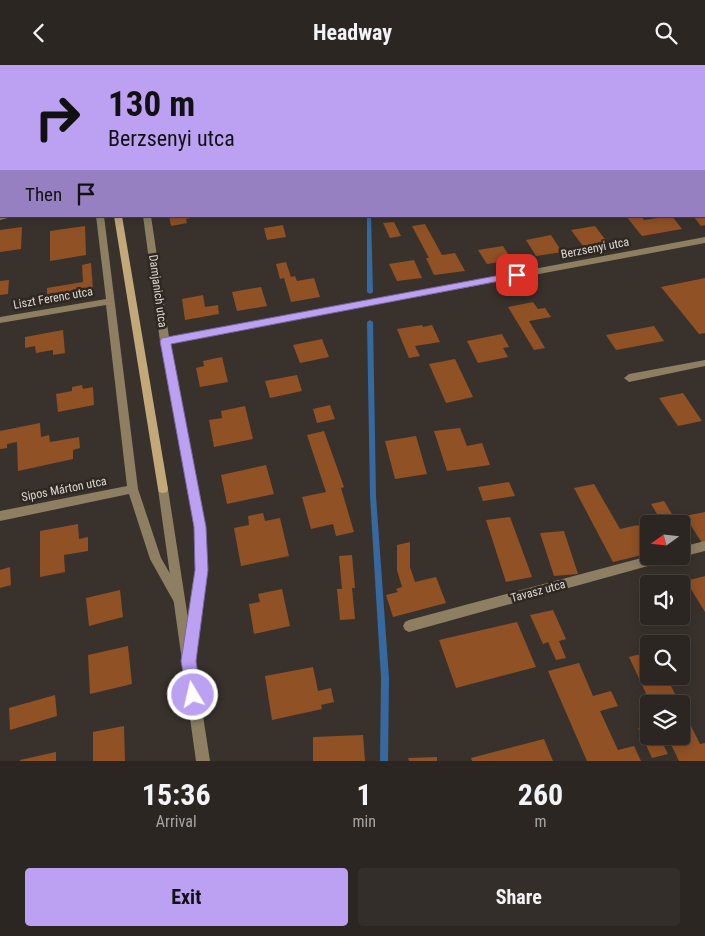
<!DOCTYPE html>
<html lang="en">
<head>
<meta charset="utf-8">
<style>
	:root { --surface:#2b2621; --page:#332e2a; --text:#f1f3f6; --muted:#a6a5a5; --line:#47433f; --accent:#bca0f2 }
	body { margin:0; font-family:"Roboto Condensed",sans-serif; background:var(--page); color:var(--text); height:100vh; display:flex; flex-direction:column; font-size:19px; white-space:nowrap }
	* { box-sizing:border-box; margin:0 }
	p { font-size:16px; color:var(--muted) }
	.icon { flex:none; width:28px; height:28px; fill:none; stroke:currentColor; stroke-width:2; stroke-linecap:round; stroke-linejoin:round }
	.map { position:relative; height:696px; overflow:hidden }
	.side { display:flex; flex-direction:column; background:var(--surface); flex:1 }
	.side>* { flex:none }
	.guide { position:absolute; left:0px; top:0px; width:705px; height:152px; box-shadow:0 2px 12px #0003,0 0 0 1px var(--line); background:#bca0f2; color:#111; overflow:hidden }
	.needle { width:32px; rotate:255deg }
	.controls { position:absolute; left:640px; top:450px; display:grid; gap:10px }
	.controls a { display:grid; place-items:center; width:50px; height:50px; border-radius:5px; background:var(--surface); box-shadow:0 2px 12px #0003,0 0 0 1px var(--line); font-size:25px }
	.pin { position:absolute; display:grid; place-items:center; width:42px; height:42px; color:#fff; margin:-21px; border-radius:10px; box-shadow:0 2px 8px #0006 }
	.me { position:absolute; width:55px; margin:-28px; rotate:351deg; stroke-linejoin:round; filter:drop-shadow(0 0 4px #0008) }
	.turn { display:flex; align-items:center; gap:18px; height:105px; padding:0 25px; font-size:22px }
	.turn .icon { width:65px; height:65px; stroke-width:2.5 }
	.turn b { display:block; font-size:35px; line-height:42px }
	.then { display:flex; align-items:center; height:48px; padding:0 25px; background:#0003; gap:10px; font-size:19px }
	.eta { display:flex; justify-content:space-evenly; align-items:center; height:85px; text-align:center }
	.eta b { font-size:30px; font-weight:700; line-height:35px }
	.action { display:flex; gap:10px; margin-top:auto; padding:10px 25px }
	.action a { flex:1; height:58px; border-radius:5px; background:var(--accent); color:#111; font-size:20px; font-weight:700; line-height:58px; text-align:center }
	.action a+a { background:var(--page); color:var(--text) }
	header { display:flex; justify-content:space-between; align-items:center; height:65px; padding:0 25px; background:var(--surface); font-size:22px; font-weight:700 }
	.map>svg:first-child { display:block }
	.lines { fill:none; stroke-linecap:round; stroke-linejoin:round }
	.stream { fill:#36699f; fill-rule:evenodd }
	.building { fill:#905125 }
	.minor { fill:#8f7f62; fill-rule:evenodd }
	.tertiary { fill:#8f7f62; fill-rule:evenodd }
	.secondary { fill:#c3a97a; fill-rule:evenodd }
	.primary { fill:#ebc98c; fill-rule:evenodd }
	.rail { stroke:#c2bcb8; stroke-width:2.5; stroke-dasharray:2 4; stroke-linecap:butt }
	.route { fill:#bca0f2; stroke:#7a689d }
	.labels { text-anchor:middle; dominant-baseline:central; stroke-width:5; stroke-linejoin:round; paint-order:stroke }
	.street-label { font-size:12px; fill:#ddd8d4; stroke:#2f2822 }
</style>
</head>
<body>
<header><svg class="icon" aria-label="back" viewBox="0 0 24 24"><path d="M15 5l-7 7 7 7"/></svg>Headway<svg class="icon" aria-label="search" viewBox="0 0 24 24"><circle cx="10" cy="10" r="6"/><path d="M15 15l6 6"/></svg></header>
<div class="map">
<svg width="705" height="696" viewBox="0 0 705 696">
	<rect width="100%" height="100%" fill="#39322c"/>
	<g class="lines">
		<path class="stream" d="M367,151H371L373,227L370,229L367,227Z
			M370,255L373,257L376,431L389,613L388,696H380L381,613L370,431L367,257Z"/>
	</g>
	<path class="building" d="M169,151H197V152L186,154L187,158L171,161Z
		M626,151H641L644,155L672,151L682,164L642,171Z
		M693,151H705V160L701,161Z
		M394,157L401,171L390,173L383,158Z
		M425,159L442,190L455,188L465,206L434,210L426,193H429L412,161Z
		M283,160L286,172L267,175L264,163Z
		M85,161L86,190L50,196V166Z
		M595,161L607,177L583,181L571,165Z
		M22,162L21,184L0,187V165Z
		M551,170L562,187L536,191L526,175Z
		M503,181L512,195L487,199L478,185Z
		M414,195L422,213L397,216L389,199Z
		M286,197L291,212L295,211L297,216L314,213L320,232L291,237L284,213L280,214L276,199Z
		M91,198L93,225L47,233V223L83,217L82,200Z
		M705,213V268L699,269L661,222Z
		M9,215L8,229L0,230V216Z
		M261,222L267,241L237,246L232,227Z
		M203,230L205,242L218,240L219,249L185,255L182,234Z
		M533,237L538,244L545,243L551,252L529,256L545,283L534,285L508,242Z
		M422,260L423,262L432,260L440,277L415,281L420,291L409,293L397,264Z
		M654,261L664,276L616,285L606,270Z
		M63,265L65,288L53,290V285L36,288L35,281L25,283V272Z
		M502,269L509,282L503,283L508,292L478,298L467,276Z
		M322,274L329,292L300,298L293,280Z
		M222,292L228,317L200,322L196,303L204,301L203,296Z
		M455,294L473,332L446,338L429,299Z
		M297,310L302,326L270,333L265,316Z
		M82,320L83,324L93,322L94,340L58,347L56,329L72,326V322Z
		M683,328L702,356L678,361L659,333Z
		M330,340L335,354L317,358L313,344Z
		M245,341L253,374L214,382L209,355L222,353L221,346Z
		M40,358L41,372L49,370L50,377L79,372L80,383L73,385V394L18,406L17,377L7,379V383L0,384V366Z
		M460,363L467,381L482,378L490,400L447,406L434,366Z
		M324,366L344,422L341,423L354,467L336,471L333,459L311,464L302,432L326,427L307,370Z
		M416,371L427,409L395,414L385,376Z
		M266,400L274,429L227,439L221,410Z
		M509,417L515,431L483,436L478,422Z
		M594,419L620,464L638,460L648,477L640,479L646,489L613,497L574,423Z
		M664,436L678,459H663L651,439Z
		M705,447V477L702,478L685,451Z
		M263,448L265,456L280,453L289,491L241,501L234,463L249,460L248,451Z
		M510,452L532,512L506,517L486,455Z
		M78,459L79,474L88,472V486L64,490L65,507L40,512V466Z
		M681,464L692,481L681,483Z
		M564,466L578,509L554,511L540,468Z
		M410,477V502L415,517L436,512L446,538L393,552L386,530L398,527L396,524L402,522L397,505V480Z
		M352,490L355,523H352L355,554L340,555L337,524H342L339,491Z
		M10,502L11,520L0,523V505Z
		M705,511V547L686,516Z
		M282,524L290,561L254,569L249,539L260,537L258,529Z
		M120,525L123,552L89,561L86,533Z
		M553,545L566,574L559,576L566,593L556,595L548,577L543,579L530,550Z
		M517,557L536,602L456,623L439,575Z
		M128,581L132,619L90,629L88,590Z
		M649,587V611H666L680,639H651L629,592Z
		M579,598L593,631L611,626L618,641L600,646L618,685L634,681L641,696H587L548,606Z
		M313,602L318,626L331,623L334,637L321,640L322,644L272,655L265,611Z
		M55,630L57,651L10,665L9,643Z
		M681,641L700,679L705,678V696H679L667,671H681Z
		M124,661L125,696H93V667Z
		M649,661V671H659L668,689L652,693L638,663Z
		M363,670L365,696H313V672Z
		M544,674L553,696H472L471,693Z
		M56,687V696H20V695Z
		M437,692V696H409L408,693Z"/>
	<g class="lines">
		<path class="minor" d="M704,42H705V46H704Z
			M0,151H16L0,155Z
			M96,151H104L138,424L161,493L184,533L182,537L178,538L174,537L150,494L129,429L0,456V446L127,421L106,240L0,258V252L106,234Z
			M143,151H151L169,272L705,172V178L170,278L206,462L207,505L196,588L194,592L190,594L186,592L184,588L195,505L194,462L160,276Z
			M705,295V301L629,317L624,313L629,309Z
			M705,476V486L681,492L679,491H681V482Z
			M649,491H672L670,495L666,496L409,567L405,565L403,561L405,557L409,555Z"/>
		<path class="tertiary" d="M163,420L167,421L168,424L210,696H196L158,424L159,421Z"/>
		<path class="secondary" d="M92,0H98V1H92Z
			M114,151H122L168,424L167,427L163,428L159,427L158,424Z"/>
		<path class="primary" d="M0,33L1,34V39H0Z
			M0,93H1V99H0Z"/>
		<path class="rail" d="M213,1L227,0"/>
	</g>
	<path class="route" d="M517,207L521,210L520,212L171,279L206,462L208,505L196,596L201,630L199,635L193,637L188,635L181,596L195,505L194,462L160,276L162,273Z"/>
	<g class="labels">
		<g class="street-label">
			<text transform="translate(595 183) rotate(-11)">Berzsenyi utca</text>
			<text transform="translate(158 226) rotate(82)">Damjanich utca</text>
			<text transform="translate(53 233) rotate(-10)">Liszt Ferenc utca</text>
			<text transform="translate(64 424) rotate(-11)">Sipos Márton utca</text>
			<text transform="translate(538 526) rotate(-15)">Tavasz utca</text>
		</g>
	</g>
</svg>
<div class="controls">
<a><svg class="needle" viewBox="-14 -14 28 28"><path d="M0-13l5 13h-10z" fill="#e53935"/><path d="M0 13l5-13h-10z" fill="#a6a5a5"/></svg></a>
<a><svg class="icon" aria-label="sound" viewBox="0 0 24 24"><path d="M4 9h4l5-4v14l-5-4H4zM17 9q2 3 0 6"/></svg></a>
<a><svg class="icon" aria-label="search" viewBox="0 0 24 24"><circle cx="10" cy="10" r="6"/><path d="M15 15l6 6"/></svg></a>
<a><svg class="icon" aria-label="layers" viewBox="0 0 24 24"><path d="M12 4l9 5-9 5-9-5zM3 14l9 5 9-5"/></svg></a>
</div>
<div class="pin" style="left:517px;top:210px;background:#d93025"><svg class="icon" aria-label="arrive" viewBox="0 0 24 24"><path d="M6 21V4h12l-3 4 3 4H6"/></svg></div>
<svg class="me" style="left:193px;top:630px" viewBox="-20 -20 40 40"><circle r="17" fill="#bca0f2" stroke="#fff" stroke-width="3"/><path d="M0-11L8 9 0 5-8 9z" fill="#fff"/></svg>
<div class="guide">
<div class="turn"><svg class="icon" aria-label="right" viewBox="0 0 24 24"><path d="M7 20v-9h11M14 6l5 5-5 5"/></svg><div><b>130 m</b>Berzsenyi utca</div></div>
<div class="then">Then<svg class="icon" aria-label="arrive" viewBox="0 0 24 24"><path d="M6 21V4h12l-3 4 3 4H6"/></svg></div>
</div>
</div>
<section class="side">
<div class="eta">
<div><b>15:36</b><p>Arrival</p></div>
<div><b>1</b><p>min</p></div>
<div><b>260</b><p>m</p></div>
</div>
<div class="action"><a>Exit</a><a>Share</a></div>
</section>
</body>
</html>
